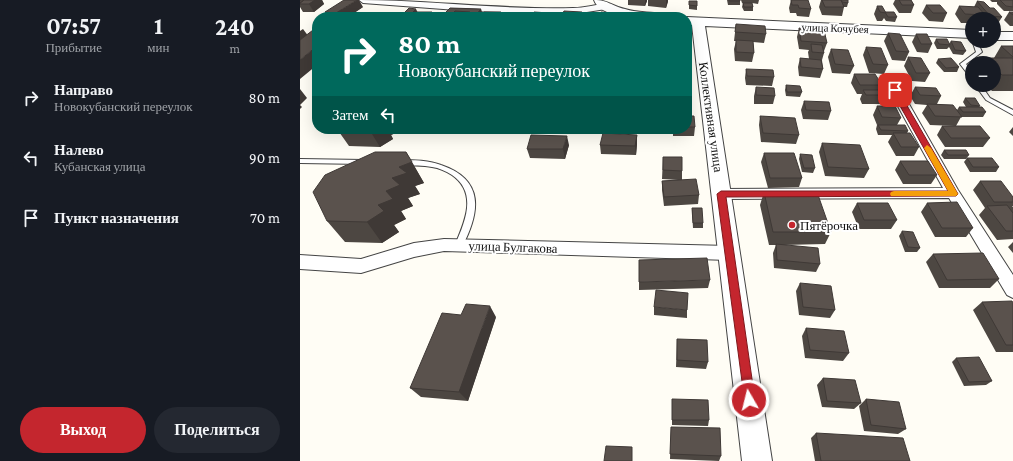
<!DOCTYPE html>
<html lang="ru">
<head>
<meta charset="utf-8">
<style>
	:root { --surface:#171b24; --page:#242831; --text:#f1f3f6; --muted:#9ea1a6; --accent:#c4262e }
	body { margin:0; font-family:"Crimson Pro",serif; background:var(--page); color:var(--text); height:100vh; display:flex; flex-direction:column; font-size:15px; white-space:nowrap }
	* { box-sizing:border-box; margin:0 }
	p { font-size:13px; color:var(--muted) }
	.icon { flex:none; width:22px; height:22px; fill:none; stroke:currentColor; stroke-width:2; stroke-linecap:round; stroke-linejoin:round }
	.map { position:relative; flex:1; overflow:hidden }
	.sheet { display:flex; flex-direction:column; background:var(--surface); width:300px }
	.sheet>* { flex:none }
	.guide { position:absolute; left:12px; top:12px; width:380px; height:122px; border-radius:16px; box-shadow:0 4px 16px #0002; background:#00695c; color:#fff; overflow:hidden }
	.controls { position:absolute; left:665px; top:12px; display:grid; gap:8px }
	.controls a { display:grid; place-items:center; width:36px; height:36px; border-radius:50%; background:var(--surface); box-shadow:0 4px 16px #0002; font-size:20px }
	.pin { position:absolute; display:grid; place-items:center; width:34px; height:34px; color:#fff; margin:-17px; border-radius:8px; box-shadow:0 2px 6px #0006 }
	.me { position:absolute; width:44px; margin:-22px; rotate:352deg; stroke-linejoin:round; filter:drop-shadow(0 0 3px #0008) }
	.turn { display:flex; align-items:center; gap:14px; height:84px; padding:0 20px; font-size:18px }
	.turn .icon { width:52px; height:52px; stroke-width:2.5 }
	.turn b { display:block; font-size:28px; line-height:34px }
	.then { display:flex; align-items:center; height:38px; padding:0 20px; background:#0003; gap:8px; font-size:15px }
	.eta { display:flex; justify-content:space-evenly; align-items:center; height:68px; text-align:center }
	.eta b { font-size:24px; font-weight:700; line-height:28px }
	.action { display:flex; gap:8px; margin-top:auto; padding:8px 20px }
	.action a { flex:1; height:46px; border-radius:24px; background:var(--accent); color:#fff; font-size:16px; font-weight:700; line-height:46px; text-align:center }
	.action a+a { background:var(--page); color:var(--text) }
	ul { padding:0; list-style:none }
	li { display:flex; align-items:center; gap:12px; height:60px; padding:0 20px }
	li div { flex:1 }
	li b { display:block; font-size:15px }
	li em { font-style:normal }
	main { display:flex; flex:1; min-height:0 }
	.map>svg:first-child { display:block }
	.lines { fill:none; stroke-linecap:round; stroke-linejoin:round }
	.service-casing { stroke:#444; stroke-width:2 }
	.minor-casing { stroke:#444; stroke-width:2 }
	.tertiary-casing { stroke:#444; stroke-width:2 }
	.service { fill:#fff; fill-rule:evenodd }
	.minor { fill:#fff; fill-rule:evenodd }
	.tertiary { fill:#fff; fill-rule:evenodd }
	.wall { fill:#4d4742 }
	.shaded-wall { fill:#3f3936 }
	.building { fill:#5a524d; stroke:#3f3936 }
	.route { fill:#c4262e; stroke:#7f191e }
	.slow { fill:#f59e0b }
	.poi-dot { fill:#c4262e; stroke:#fff; stroke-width:1.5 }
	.labels { text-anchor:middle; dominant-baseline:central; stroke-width:4; stroke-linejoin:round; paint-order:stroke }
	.far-street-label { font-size:11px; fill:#111; stroke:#fff }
	.street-label { font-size:13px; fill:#111; stroke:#fff }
	.poi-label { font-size:13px; fill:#111; stroke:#fff; text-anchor:start }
</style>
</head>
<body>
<main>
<section class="sheet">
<div class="eta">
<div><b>07:57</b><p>Прибытие</p></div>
<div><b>1</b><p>мин</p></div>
<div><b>240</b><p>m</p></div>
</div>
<ul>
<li><svg class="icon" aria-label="right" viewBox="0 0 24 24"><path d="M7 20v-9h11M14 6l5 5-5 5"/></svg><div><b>Направо</b><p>Новокубанский переулок</p></div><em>80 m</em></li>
<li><svg class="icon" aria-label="left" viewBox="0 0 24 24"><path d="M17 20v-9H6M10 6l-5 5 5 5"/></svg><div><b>Налево</b><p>Кубанская улица</p></div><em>90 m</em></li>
<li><svg class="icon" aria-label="arrive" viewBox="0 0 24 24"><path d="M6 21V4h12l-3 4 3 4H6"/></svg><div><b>Пункт назначения</b></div><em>70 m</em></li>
</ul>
<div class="action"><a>Выход</a><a>Поделиться</a></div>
</section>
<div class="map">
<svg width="713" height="461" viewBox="0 0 713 461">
	<rect width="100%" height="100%" fill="#fffdf5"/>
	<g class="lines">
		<g class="service-casing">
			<path id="service" d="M672,40L677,41L682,52L666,64L672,72V78L670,77L660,64L676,52Z
				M675,85H681L690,98L713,110V115L686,100Z
				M0,159L64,160L67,162L64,164L0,163Z
				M102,161C112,159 131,161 141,165C185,180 180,212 162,247H156L155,245C165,222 178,193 152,175C146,171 139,168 132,167C123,165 113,166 104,165H102L101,163Z"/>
		</g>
		<g class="minor-casing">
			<path id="minor" d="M59,0C130,0 201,10 273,8C284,8 295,5 306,3L311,6L306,9L274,14L170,11L63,3Z
				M595,86L599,88L601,90L658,190L713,275V298L707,295L649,198L421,199L416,198L414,194L416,190L421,189L643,188L589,90L591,88Z
				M144,239L429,246L435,248L437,253L435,258L429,260L144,251L114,257L61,273L0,269V255L61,259L114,243Z"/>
		</g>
		<g class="tertiary-casing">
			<path id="tertiary" d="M294,0C309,0 311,6 325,9C334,12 344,12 354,13L358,14L360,17C344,17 301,20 294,0Z
				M387,17L672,30V38L405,26L472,461H442L392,25H387Z
				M694,32H713V40H694Z"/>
		</g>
		<use href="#service" class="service"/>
		<use href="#minor" class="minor"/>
		<use href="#tertiary" class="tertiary"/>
	</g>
	<path class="wall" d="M0,0H22L24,4L14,12H3L0,7Z
		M328,0H347V1L345,6L328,5Z
		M348,0H368V2L366,8L348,6Z
		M427,0H440V5H428Z
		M441,0H459L458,4L452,3L453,7V11H444L442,7L443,3H442Z
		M491,0L511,9L509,17L497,16L496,13H490L489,8Z
		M521,0H548V3L547,7H544L542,16L522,15L519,7Z
		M595,0H611L614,5L611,13H599L593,4Z
		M690,0H713V11H704L697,4V2H692Z
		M389,1H397V10L389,9Z
		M677,1L690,8L702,17L697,25H694V19H672V23H661L655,14L659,6L674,7Z
		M626,5L647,13L643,22L629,21L622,13Z
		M577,6L585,12L597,17L595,22L586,21L584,18L582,21H577L574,14Z
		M63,7L48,17H28L25,12Z
		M150,8L181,9L182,14L201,12L202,17H144L143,15Z
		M118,12H132L134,17H103L102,15Z
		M282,12L283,17H262L261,16Z
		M709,12H713V26H710L704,20Z
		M436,24L466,34L464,43L453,42L454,53L452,62L435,61L434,49L436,41H434Z
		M499,28L527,43L524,51H523L524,53L522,60L523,69L520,78L499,76L498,67L500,58L509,59L508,52L509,50L499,49L497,37Z
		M588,33L609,52L605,61L592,60L584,41Z
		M616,34L632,44L628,53L617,52L612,42Z
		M636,39L649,44L651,41L666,51L663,55L653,54L649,47L647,49H637L634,43Z
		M701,46H713V91H692L686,85H694V63H682L685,58H694Z
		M566,47L588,65L584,74L569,73L563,55Z
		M531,49L554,66L550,74L532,73L528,57Z
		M608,57L630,73L625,82L612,81L604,66Z
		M638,59L659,67L657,72H644L636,63Z
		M446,69L474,77L472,86L446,85L445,78Z
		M554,74L582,85L579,90L584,95L580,104H562L560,99L562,94H557L551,83Z
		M486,85L502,92L500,97L486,96L485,90Z
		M456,87L475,96L473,104H454V96Z
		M615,87L641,96L637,104L657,110L659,107H666L663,102L665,98L680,106L679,107L686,112L683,117H661L656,126L630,125L622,113L627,105L615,104L610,96Z
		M504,101L531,111L528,120L503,119L501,110Z
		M577,106L601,118L597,125L608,131L607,133L619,147L614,156H596L588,142L592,135H578L576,129L577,125L573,115Z
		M387,116L395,127L394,136H373V129H387Z
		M460,116L499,135L496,144L461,142L459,125Z
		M642,126L690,138L683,147H645L637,135Z
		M713,127V136L709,132Z
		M37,129H98L100,131L91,135L93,139L80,147L49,146Z
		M337,135V144L336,155L301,154L300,145Z
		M522,143L569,169L564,178L525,176L519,152Z
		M269,145L265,159L230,158L227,149Z
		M644,150L669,155L666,159H644L641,155Z
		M106,152L124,183L115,186L120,194L108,198L113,206L101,211L106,219L94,225L99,232L82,243L45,242L27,221Z
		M464,153L502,178L499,187L468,188L461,162Z
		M500,154L515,168L513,173L502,172L499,159Z
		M363,157L382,171V180L399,195L398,204L364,206L362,190V181L378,180L362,179Z
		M667,158L699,167L696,172H670L664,162Z
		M600,161L637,175L631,184H603L595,170Z
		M680,181L713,197V206L712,207H713V239L697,240L679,215L685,208L673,190Z
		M464,192L531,232L525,244L483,245L520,264L516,272L474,268L473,253L476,245H469L460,205Z
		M557,203L597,220L591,229H559L552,212Z
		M627,203L673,228L666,237H635L621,212Z
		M392,208L403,223V228H393L392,212Z
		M602,231L620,248L617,252H605L599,236Z
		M713,242V253L708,247Z
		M633,254L699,279L690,288H639L626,262Z
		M410,280L408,288L339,290V282Z
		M500,283L535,310L530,318L499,315L496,291Z
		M682,302L713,303V352H696L673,310Z
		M354,307L387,310V318L354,315Z
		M196,317L168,401L121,397L110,388Z
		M506,328L549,353L543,361L505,358L502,336Z
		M377,339L408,362L406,369L376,367Z
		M656,358L692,381L686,385L664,386L652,362Z
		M523,378L561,403L554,409L522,407L517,385Z
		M372,399L409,420L408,426L372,425Z
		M566,399L606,429L598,434L564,431L559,406Z
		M371,427L421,456L419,461L370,459Z
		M516,433L610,461H515L511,438Z"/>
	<path class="shaded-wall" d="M15,0H22L24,4L14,12L9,4Z
		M57,0H59L63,7L48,17H39L36,13Z
		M345,0H347V1L345,6Z
		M366,0H368L366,8Z
		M116,9L120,17H110V15Z
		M181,9L183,17H174Z
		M155,11L157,17H152L151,15Z
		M132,12L134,17H127Z
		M201,12L202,17H198Z
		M282,12L283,17H279Z
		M249,13L250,17H247Z
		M312,13V17H309Z
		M3,29L9,37L0,44V31Z
		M17,46V65L0,79V60Z
		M0,89L7,98L0,105L2,107L0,109Z
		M69,129H98L100,131L91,135L93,139L80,147Z
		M337,135V144L336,155L335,146Z
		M267,136L269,145L265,159L263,149Z
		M112,162L124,183L115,186L120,194L108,198L113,206L101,211L106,219L94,225L99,232L82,243L67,222L78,205L86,191L92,178L99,167Z
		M190,306L196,317L168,401L159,392Z"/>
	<path class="building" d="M0,0H4L0,3Z
		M4,0H15L9,4H0V3Z
		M44,0H57L36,13L25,12Z
		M429,0H440V1H429Z
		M491,0H508L511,9L499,8L498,5H492Z
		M522,0H541L544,7H525Z
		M541,0H548V3L542,2Z
		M599,0H611L614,5H602Z
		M700,0H713V7L706,6Z
		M389,1H397V6L389,5Z
		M677,1L684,2L690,8H694L702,17L690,16Z
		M443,3H452L453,7H444Z
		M626,5H640L647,13H633Z
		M577,6H582L586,13L580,12Z
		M659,6L678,7L685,15L665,14Z
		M109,8L116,9L110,15H102Z
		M150,8L181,9L174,17H166L170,12L155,11L151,15H143Z
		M264,11L282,12L279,17L261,16Z
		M117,12H132L127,17H112Z
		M184,12H201L198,17H180Z
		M234,12L249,13L247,17L231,16Z
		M301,12L312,13L309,17H297Z
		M585,12H594L597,17H588Z
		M709,12H713V15Z
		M206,13L218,14L215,17H203Z
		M334,15L347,16L346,17H333Z
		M436,24L465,26L466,34L435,32Z
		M17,27V46L0,60V40Z
		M499,28L524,30L527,43L501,41Z
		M588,33L600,34L609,52L596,51Z
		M616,34H627L632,44H621Z
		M636,39H647L650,45L639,44Z
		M436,40L453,41L454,53L436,52Z
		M651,41L661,42L666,51L655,50Z
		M511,44L522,45L524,53L512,52Z
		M701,46H713V57Z
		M566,47L581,48L588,65L573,64Z
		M531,49L548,50L554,66L535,64Z
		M608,57L621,58L630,73H616Z
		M500,58L521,60L523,69L501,67Z
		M651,58L659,67L646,68L638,59Z
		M685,58H713V75H702L694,67V63H690Z
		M446,69L473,70L474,77L447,76Z
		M554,74H575L582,85H560Z
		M486,85L500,86L502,92H487Z
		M456,87L474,88L475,96L456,95Z
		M615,87L636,88L641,96L620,95Z
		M563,90H581L584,95H566Z
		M665,98H675L680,106L671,105Z
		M504,101L529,102L531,111L506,110Z
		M627,104L653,105L662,117L635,116Z
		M577,106H595L601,118L582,117Z
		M659,107H682L686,112H663Z
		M387,116H394L395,127H387Z
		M460,116L495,118L499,135L463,133Z
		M578,125H605L608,131L581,130Z
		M642,126H680L690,138H651Z
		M303,133L337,135L335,146L300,145Z
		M593,133H610L619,147H601Z
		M231,135L267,136L263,149H227Z
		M522,143L560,145L569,169L528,167Z
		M644,150H666L669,155H648Z
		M75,152H106L112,162L99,167L107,173L92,178L100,185L86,191L93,199L78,205L84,211L67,222L27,221L13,192L25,175Z
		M464,153H494L502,178H470Z
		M500,154L512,155L515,168H504Z
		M363,157H382V171L363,170Z
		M667,158H692L699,167H673Z
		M600,161H628L637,175H609Z
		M396,179L399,195L364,197L362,181Z
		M680,181H701L713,197V202H694Z
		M464,192H517L531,232H473Z
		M657,202L673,228H642L627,203Z
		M557,203H588L597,220H564Z
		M707,205L713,213V231H706L687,206Z
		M392,208H402L403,223H393Z
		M602,231L613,232L620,248L608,247Z
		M476,244L518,248L520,264L477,260Z
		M683,253L699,279L647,280L633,254Z
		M407,258L410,280L339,282V260Z
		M500,283L531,286L535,310L503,307Z
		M356,290L388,293L387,310L354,307Z
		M712,301L713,303V345H706L682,302Z
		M166,304L190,306L159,392L110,388L142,313L161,315Z
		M506,328L544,331L549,353L510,350Z
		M377,339L407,340L408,362L377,360Z
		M679,357L692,381L669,382L656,358Z
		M523,378L555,380L561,403L527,401Z
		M372,399L408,400L409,420H372Z
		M566,399L599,402L606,429L571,425Z
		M371,427L420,428L421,456L370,454Z
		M516,433L603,438L610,461H521Z
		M306,446L332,447V461H304Z"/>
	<path class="route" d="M592,88L598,90L658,194L656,196L426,197L455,400L453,404L449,406L445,404L417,194L421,191H648L591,90Z"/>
	<path class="slow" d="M627,145L631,148L658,194L656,196H591L590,194L591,192L594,191H648L624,148Z"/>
	<circle class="poi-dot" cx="492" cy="225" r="4"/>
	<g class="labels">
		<g class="far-street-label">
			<text transform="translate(535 28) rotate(2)">улица Кочубея</text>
		</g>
		<g class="street-label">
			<text transform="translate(411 117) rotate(82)">Коллективная улица</text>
			<text transform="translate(213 247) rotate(2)">улица Булгакова</text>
		</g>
		<g class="poi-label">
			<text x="500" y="225">Пятёрочка</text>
		</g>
	</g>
</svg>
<div class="controls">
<a>+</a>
<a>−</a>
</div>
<div class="pin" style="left:595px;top:90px;background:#d93025"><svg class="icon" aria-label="arrive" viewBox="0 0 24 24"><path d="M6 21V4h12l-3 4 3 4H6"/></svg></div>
<svg class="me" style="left:449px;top:400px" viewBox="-20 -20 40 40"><circle r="17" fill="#c4262e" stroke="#fff" stroke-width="3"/><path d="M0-11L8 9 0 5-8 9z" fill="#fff"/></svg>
<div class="guide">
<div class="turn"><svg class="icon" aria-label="right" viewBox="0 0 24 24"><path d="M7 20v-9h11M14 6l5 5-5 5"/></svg><div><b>80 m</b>Новокубанский переулок</div></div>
<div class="then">Затем<svg class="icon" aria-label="left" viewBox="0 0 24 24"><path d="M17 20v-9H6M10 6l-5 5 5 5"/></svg></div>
</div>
</div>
</main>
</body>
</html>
